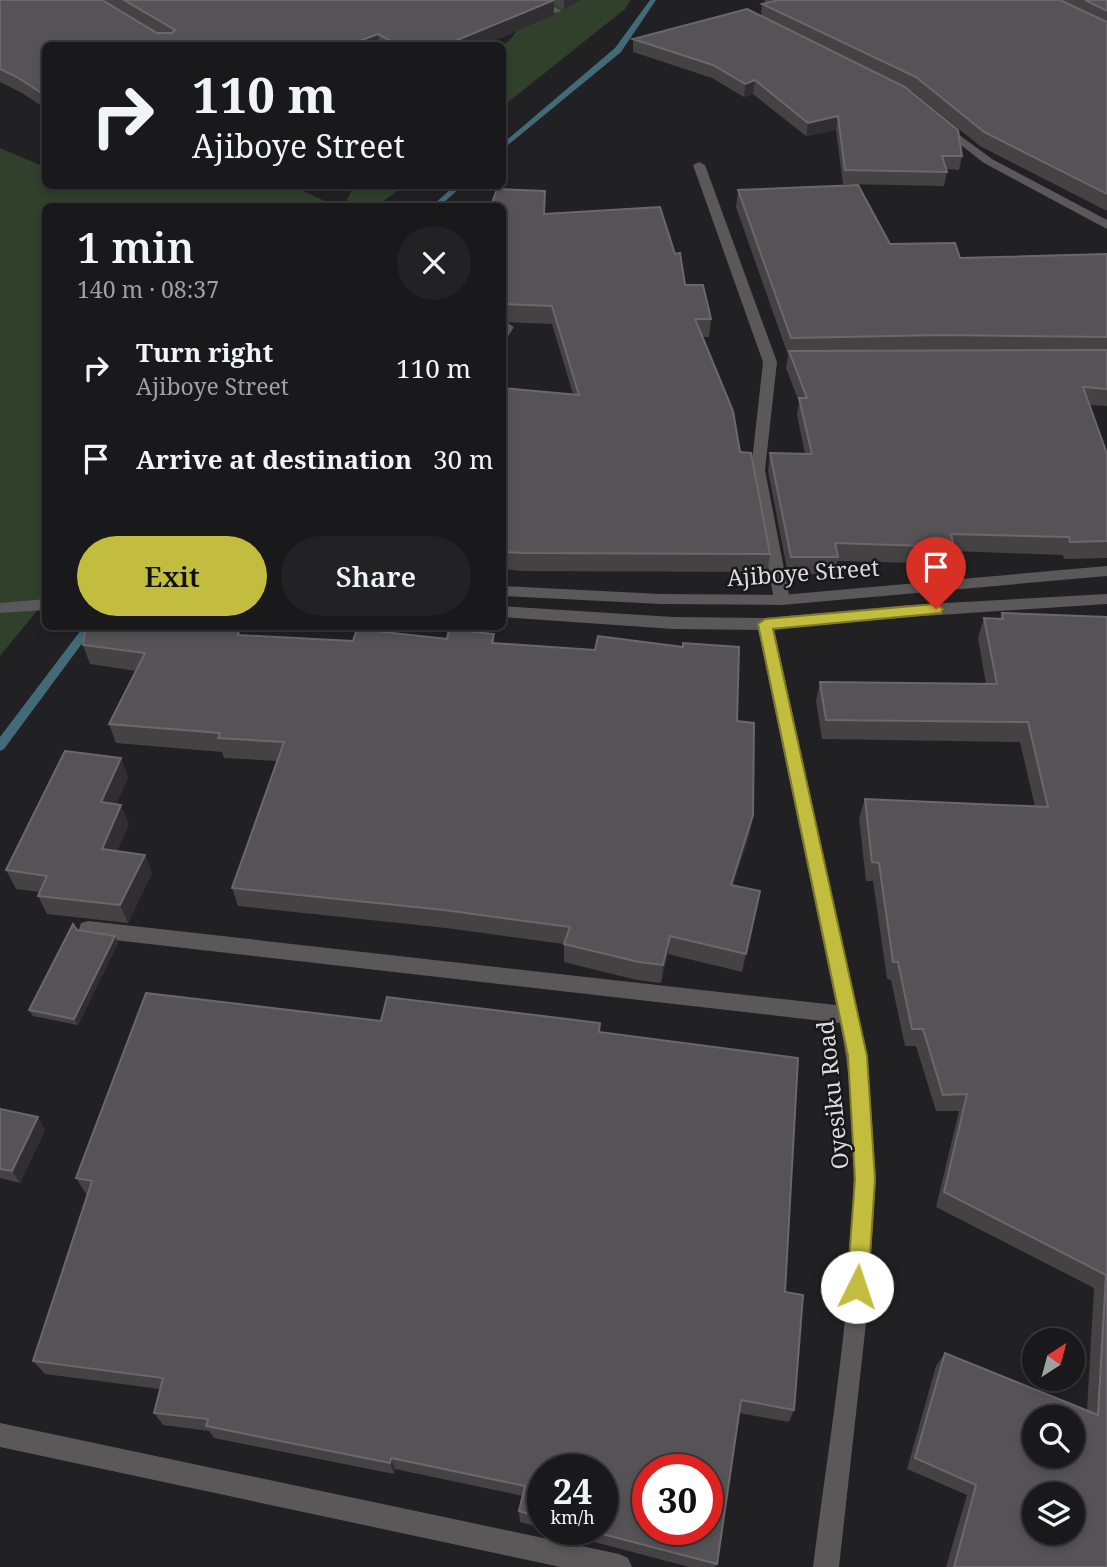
<!DOCTYPE html>
<html lang="en">
<head>
<meta charset="utf-8">
<style>
	:root { --surface:#19181a; --page:#222123; --text:#f1f3f6; --muted:#9fa0a2; --line:#373739; --accent:#c3bd3f }
	body { margin:0; font-family:"Noto Serif",serif; background:var(--page); color:var(--text); height:100vh; display:flex; flex-direction:column; font-size:26px; white-space:nowrap }
	* { box-sizing:border-box; margin:0 }
	p { font-size:23px; color:var(--muted) }
	.icon { flex:none; width:38px; height:38px; fill:none; stroke:currentColor; stroke-width:2; stroke-linecap:round; stroke-linejoin:round }
	.map { position:relative; flex:1; overflow:hidden }
	.sheet { position:absolute; left:42px; top:203px; width:464px; height:427px; display:flex; flex-direction:column; background:var(--surface); border-radius:10px; box-shadow:0 4px 10px #0003,0 0 0 2px var(--line) }
	.sheet>* { flex:none }
	.top-card { position:absolute; left:42px; top:42px; width:464px; height:147px; border-radius:10px; box-shadow:0 4px 10px #0003,0 0 0 2px var(--line); background:#19181a; color:var(--text); overflow:hidden }
	.needle { width:46px; rotate:36deg }
	.buttons { position:absolute; left:1022px; top:1328px; display:grid; gap:14px }
	.buttons a { display:grid; place-items:center; width:63px; height:63px; border-radius:50%; background:var(--surface); box-shadow:0 4px 10px #0003,0 0 0 2px var(--line); font-size:35px }
	.speed { position:absolute; left:527px; top:1454px; display:flex; gap:14px; font-size:35px; font-weight:700; text-align:center }
	.speed>* { display:grid; place-content:center; width:91px; height:91px; border-radius:50%; background:var(--surface); box-shadow:0 4px 10px #0003,0 0 0 2px var(--line); line-height:1 }
	.speed small { font-size:18px; font-weight:400 }
	.speed .limit { border:10px solid #d22; background:#fff; color:#111 }
	.pin { position:absolute; display:grid; place-items:center; width:60px; height:60px; color:#fff; margin:-72px -30px; border-radius:50% 50% 50% 0; rotate:-45deg; box-shadow:0 0 7px #0007 }
	.pin .icon { rotate:45deg }
	.me { position:absolute; width:77px; margin:-38px; rotate:4deg; stroke-linejoin:round; filter:drop-shadow(0 0 5px #0008) }
	.turn { display:flex; align-items:center; gap:24px; height:147px; padding:0 35px; font-size:32px }
	.turn .icon { width:91px; height:91px; stroke-width:2.5 }
	.turn b { display:block; font-size:49px; line-height:60px }
	.round { display:grid; place-items:center; flex:none; width:74px; height:74px; border-radius:37px; background:var(--page) }
	.summary { display:flex; align-items:center; justify-content:space-between; height:119px; padding:0 35px }
	h1 { font-size:42px; font-weight:600; line-height:52px }
	.button { display:flex; gap:14px; margin-top:auto; padding:14px 35px }
	.button a { flex:1; height:80px; border-radius:42px; background:var(--accent); color:#111; font-size:28px; font-weight:600; line-height:80px; text-align:center }
	.button a+a { background:var(--page); color:var(--text) }
	ul { padding:0; list-style:none }
	li { display:flex; align-items:center; gap:21px; height:91px; padding:0 35px }
	li div { flex:1 }
	li b { display:block; font-size:26px }
	li em { font-style:normal }
	.map>svg:first-child { display:block }
	.green { fill:#30402b }
	.lines { fill:none; stroke-linecap:round; stroke-linejoin:round }
	.stream { fill:#426a77; fill-rule:evenodd }
	.minor { fill:#5a5858; fill-rule:evenodd }
	.tertiary { fill:#5a5858; fill-rule:evenodd }
	.wall { fill:#454244 }
	.shaded-wall { fill:#302e30 }
	.building { fill:#555355; stroke:#6a686a; stroke-width:2; fill-rule:evenodd }
	.route { fill:#c3bd3f; stroke:#7f7b29; stroke-width:2 }
	.labels { text-anchor:middle; dominant-baseline:central; stroke-width:5; stroke-linejoin:round; paint-order:stroke }
	.street-label { font-size:23px; fill:#dbdbdd; stroke:#18171a }
</style>
</head>
<body>
<div class="map">
<svg width="1107" height="1567" viewBox="0 0 1107 1567">
	<rect width="100%" height="100%" fill="#212023"/>
	<path class="green" d="M539,0H631L625,9L502,107V46L510,40Z
		M0,148L45,167L46,186H293L335,206H46L45,601L0,656Z
		M354,186H404L377,206H344Z"/>
	<g class="lines">
		<path class="stream" d="M650,0H656L621,52L502,150V144L615,48Z
			M454,186H462L440,206H432Z
			M84,626H95L4,749L0,751V737Z"/>
		<path class="minor" d="M527,0H540L562,11L554,13Z
			M943,123L992,159L1107,220V229L984,163L939,128L938,126Z
			M699,162L705,165L777,362L765,470L790,600L782,605L774,600L751,470L763,362L693,165Z
			M508,323L514,327L507,338L502,339V326Z
			M765,618L773,624L867,1056L876,1179L867,1314L839,1567H813C834,1396 875,1192 840,1023L88,937L81,935L79,929L81,923L88,921L836,1005L757,624Z
			M0,1423L619,1554L628,1558L632,1567H560L0,1447Z"/>
		<path class="tertiary" d="M1107,566V576L782,605L661,604L502,596V586L661,594L782,595Z
			M1107,594V604L909,617L765,630L673,629L502,617V606L673,617L765,618L909,605Z
			M46,599V610L0,613V603Z"/>
	</g>
	<path class="wall" d="M0,0H581L564,10L554,4V15L482,46H46V109L22,93L0,82Z
		M764,0H1107V211L980,146L913,92L907,89L962,156L959,170L946,169L947,172L944,186L843,184L836,130L806,136L753,94L744,97L712,78L633,52V39L761,16L762,4L766,3Z
		M738,190L890,244L960,258L1107,254V406L1090,405L1107,454V558L1064,559L1063,555L952,551L949,564L837,561L835,574H788L768,471L770,453L805,454L797,415L799,402L786,368L788,355L736,207Z
		M502,206L545,214L685,285L711,319L709,337H703L740,452L770,554L767,572L523,571L502,569V388L573,394L552,324L502,322Z
		M1002,613L1107,617V1567H946L967,1495L907,1469L936,1366L945,1353L1087,1410L1094,1288L936,1207L959,1111H936L916,1046H905L891,980L887,979L873,881H866L859,818L865,799L1035,807L1020,742L822,739L816,701L820,682L986,684L978,638L984,618L1000,619Z
		M494,634V643L737,721L750,834L733,885L760,891L742,972L668,954L661,983L637,980L564,962V944L446,928L238,906L232,888L278,761L224,758L222,752L116,743L109,724L136,671L90,664L83,645L240,635L353,641L447,639Z
		M121,758L128,778L116,804L129,824L117,851L145,855L152,873L128,923L47,914L38,896L40,892L16,889L6,870Z
		M77,930L118,943L78,1025L33,1016L29,1010Z
		M381,1021L599,1032L785,1292L794,1410L789,1422L739,1413L716,1567H689L549,1530H602L542,1470V1528L520,1522L519,1511L523,1496L395,1469L394,1474L214,1438L209,1431L163,1425L154,1413L160,1389L45,1374L33,1361L88,1195L86,1194L76,1178Z
		M0,1109L45,1130L20,1183L0,1178Z"/>
	<path class="shaded-wall" d="M554,0V15L482,46H443Z
		M564,0H581L564,10Z
		M378,34L379,46H346Z
		M755,80L753,94L744,97L745,84Z
		M838,116L836,130L806,136L808,123Z
		M121,758L128,778L108,821L101,802Z
		M121,805L129,824L110,868L102,849Z
		M753,815L750,834L727,903L731,885Z
		M145,855L152,873L128,923L120,905Z
		M115,936L118,943L78,1025L74,1019Z
		M670,936L668,954L661,983L663,965Z
		M38,1117L45,1130L20,1183L12,1171Z
		M391,1458L395,1469L394,1474L390,1463Z"/>
	<path class="building" d="M0,0H102L157,33H172L175,30L124,0H554L443,46H400L378,34L346,46H46V96L17,77L0,69Z
		M774,0H1060L1107,22V194L984,132L916,77L762,4L775,1Z
		M1085,0H1107V11Z
		M747,9L905,87L958,130L962,156H942L947,172L845,170L838,116L808,123L755,80L745,84L713,65L633,39Z
		M858,185L890,244L955,243L960,258L1107,254V337L943,335L791,338L738,190Z
		M497,189L545,191L544,214L660,207L675,254L680,253L685,285H703L711,319H695L733,411L740,452L751,453L770,554L523,553L502,552V388L579,395L552,306L502,304V206H491Z
		M1107,350V389L1083,387L1107,454V541L1070,542L1069,537L951,534L954,547L835,543L838,557H791L770,453L812,454L799,398H807L789,351Z
		M1002,613L1107,617V1567H954L976,1485L915,1458L945,1353L1098,1415L1106,1275L944,1192L967,1094L943,1095L923,1029H912L898,962H893L879,863L872,862L865,799L1048,807L1028,722L826,720L820,682L997,684L984,618L1003,619ZM1034,1418H1073V1456H1034ZM1034,1494H1073V1533H1034Z
		M86,626H202L239,631L238,635L353,641L357,629L447,639L449,629L494,634L492,643L595,650L598,636L683,647V643L739,647L737,721L754,723L753,815L731,885L760,891L746,954L670,936L663,965L639,962L564,944L570,927L444,910L232,888L284,742L218,738L220,733L109,724L145,653L83,645Z
		M65,751L121,758L101,802L121,805L102,849L145,855L120,905L38,896L47,876L6,870Z
		M73,924L77,930L115,936L74,1019L29,1010Z
		M146,993L381,1021L387,997L600,1023L599,1032L798,1058L785,1292L803,1295L794,1410L741,1400L717,1564L587,1530H602V1470H542V1518L519,1511L525,1486L391,1458L390,1463L206,1426L208,1419L154,1413L163,1378L33,1361L92,1181L76,1178ZM648,1470H707V1530H648Z
		M0,1109L38,1117L12,1171L0,1169Z"/>
	<path class="route" d="M936,604L943,609L941,613L773,629L867,1056L875,1179L868,1287L865,1294L857,1297L850,1294L847,1287L855,1179L848,1056L758,624L765,619Z"/>
	<g class="labels">
		<g class="street-label">
			<text transform="translate(803 572) rotate(-4)">Ajiboye Street</text>
			<text transform="translate(832 1095) rotate(-96)">Oyesiku Road</text>
		</g>
	</g>
</svg>
<div class="buttons">
<a><svg class="needle" viewBox="-14 -14 28 28"><path d="M0-13l5 13h-10z" fill="#e53935"/><path d="M0 13l5-13h-10z" fill="#9fa0a2"/></svg></a>
<a><svg class="icon" aria-label="search" viewBox="0 0 24 24"><circle cx="10" cy="10" r="6"/><path d="M15 15l6 6"/></svg></a>
<a><svg class="icon" aria-label="layers" viewBox="0 0 24 24"><path d="M12 4l9 5-9 5-9-5zM3 14l9 5 9-5"/></svg></a>
</div>
<div class="speed"><div>24<small>km/h</small></div><div class="limit">30</div></div>
<div class="pin" style="left:936px;top:609px;background:#d93025"><svg class="icon" aria-label="arrive" viewBox="0 0 24 24"><path d="M6 21V4h12l-3 4 3 4H6"/></svg></div>
<svg class="me" style="left:857px;top:1287px" viewBox="-20 -20 40 40"><circle r="19" fill="#fff"/><path d="M0-13L10 11 0 6-10 11z" fill="#c3bd3f"/></svg>
<div class="top-card">
<div class="turn"><svg class="icon" aria-label="right" viewBox="0 0 24 24"><path d="M7 20v-9h11M14 6l5 5-5 5"/></svg><div><b>110 m</b>Ajiboye Street</div></div>
</div>
<section class="sheet">
<div class="summary"><div><h1>1 min</h1><p>140 m · 08:37</p></div><a class="round"><svg class="icon" aria-label="close" viewBox="0 0 24 24"><path d="M6 6l12 12M18 6L6 18"/></svg></a></div>
<ul>
<li><svg class="icon" aria-label="right" viewBox="0 0 24 24"><path d="M7 20v-9h11M14 6l5 5-5 5"/></svg><div><b>Turn right</b><p>Ajiboye Street</p></div><em>110 m</em></li>
<li><svg class="icon" aria-label="arrive" viewBox="0 0 24 24"><path d="M6 21V4h12l-3 4 3 4H6"/></svg><div><b>Arrive at destination</b></div><em>30 m</em></li>
</ul>
<div class="button"><a>Exit</a><a>Share</a></div>
</section>
</div>
</body>
</html>
